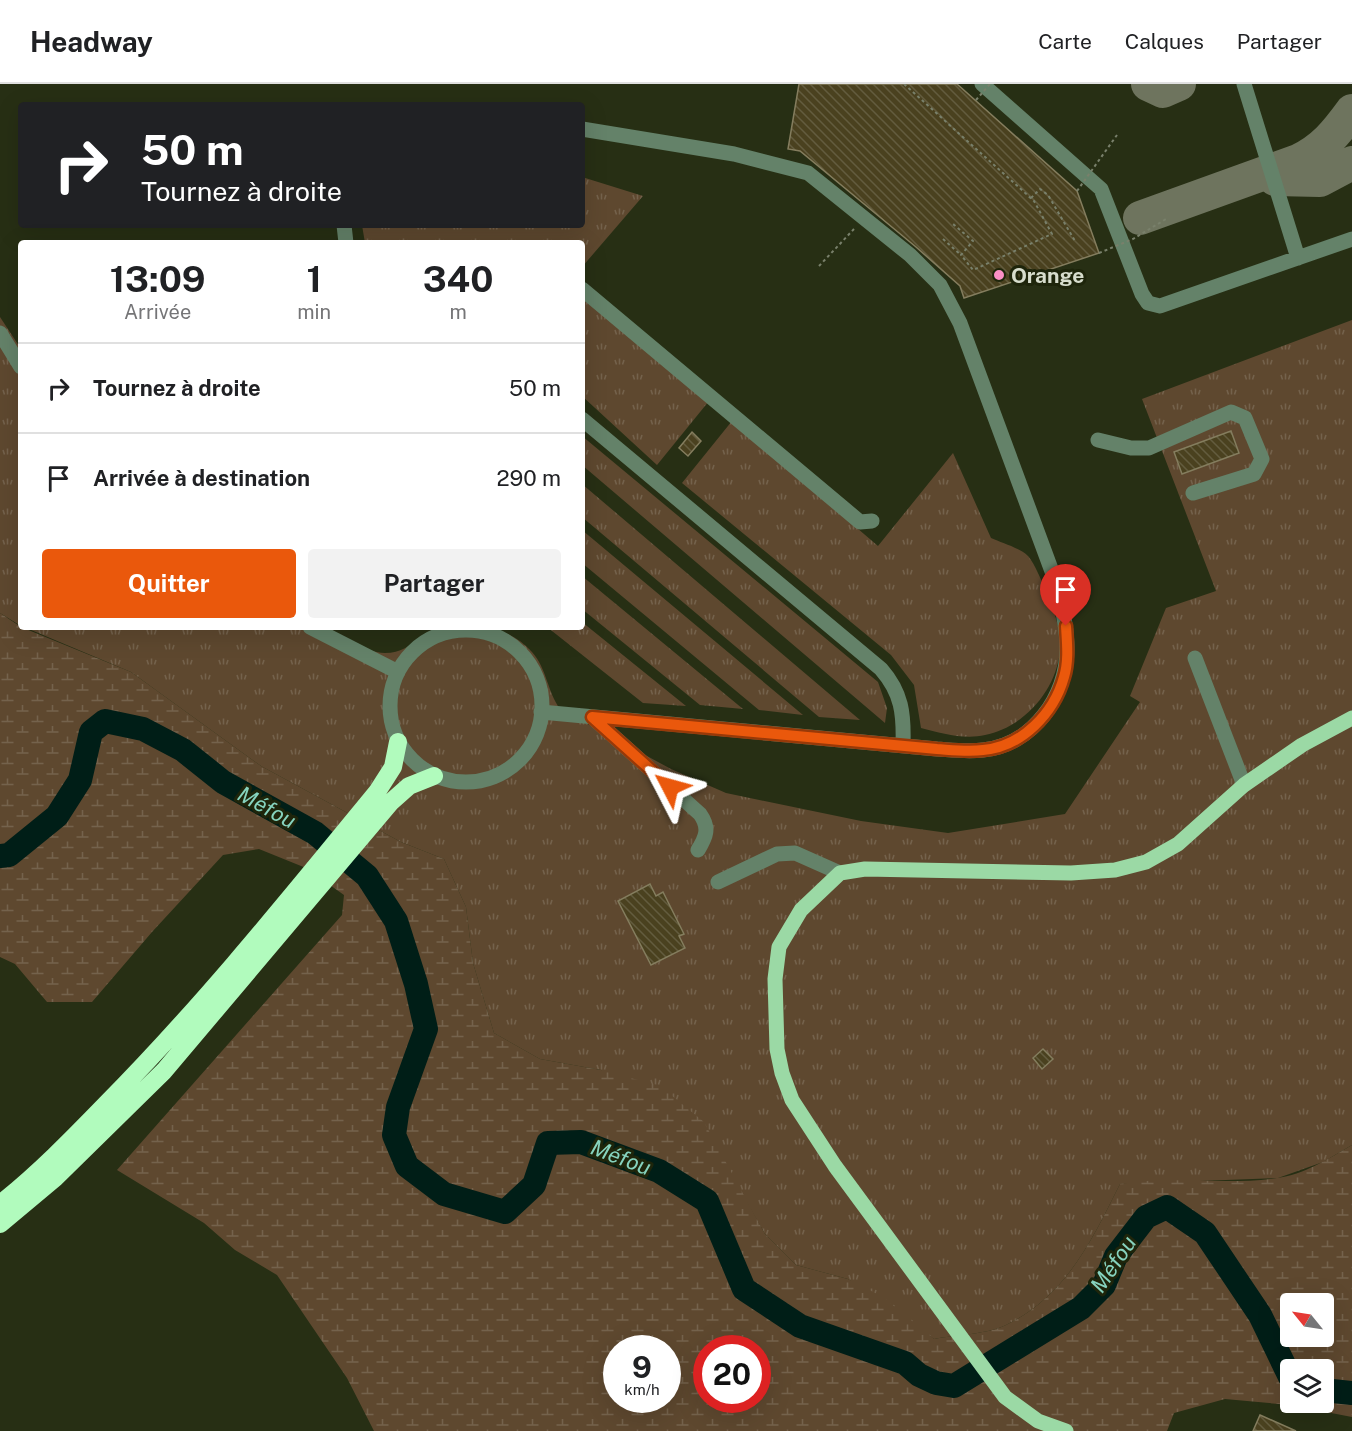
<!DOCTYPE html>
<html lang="fr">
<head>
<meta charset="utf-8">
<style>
	:root { --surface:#fff; --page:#f2f2f2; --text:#202124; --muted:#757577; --line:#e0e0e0; --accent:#ea580c }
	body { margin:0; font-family:"Public Sans",sans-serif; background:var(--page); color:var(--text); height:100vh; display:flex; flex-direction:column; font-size:22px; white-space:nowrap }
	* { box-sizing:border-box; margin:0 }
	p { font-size:20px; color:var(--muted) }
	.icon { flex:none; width:33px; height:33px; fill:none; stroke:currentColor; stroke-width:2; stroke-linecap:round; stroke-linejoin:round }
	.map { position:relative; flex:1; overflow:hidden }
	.drawer { position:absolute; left:18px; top:156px; width:567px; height:390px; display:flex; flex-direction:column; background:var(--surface); border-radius:6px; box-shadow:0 6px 24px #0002 }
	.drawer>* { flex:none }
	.top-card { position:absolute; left:18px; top:18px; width:567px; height:126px; border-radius:6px; box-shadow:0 6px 24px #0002; background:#202124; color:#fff; overflow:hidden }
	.needle { width:39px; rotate:300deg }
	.buttons { position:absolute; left:1280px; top:1209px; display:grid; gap:12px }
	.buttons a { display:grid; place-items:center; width:54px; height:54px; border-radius:6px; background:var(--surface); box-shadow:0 6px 24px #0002; font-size:30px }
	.speed { position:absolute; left:603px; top:1251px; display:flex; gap:12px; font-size:30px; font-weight:700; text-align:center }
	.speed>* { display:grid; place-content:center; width:78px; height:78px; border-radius:50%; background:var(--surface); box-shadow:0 6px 24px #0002; line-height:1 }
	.speed small { font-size:15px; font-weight:400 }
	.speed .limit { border:9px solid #d22; background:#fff; color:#111 }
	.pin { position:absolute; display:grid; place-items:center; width:51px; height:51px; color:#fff; margin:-62px -26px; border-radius:50% 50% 50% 0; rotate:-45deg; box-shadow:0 0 6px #0007 }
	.pin .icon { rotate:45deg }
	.me { position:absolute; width:66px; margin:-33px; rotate:309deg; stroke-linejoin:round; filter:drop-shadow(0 0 4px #0008) }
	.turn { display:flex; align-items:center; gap:21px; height:126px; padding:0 24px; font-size:27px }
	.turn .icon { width:78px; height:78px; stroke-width:2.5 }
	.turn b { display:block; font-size:42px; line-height:51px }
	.eta { display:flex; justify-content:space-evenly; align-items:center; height:102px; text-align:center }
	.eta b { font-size:36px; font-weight:700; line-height:42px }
	.action { display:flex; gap:12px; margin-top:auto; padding:12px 24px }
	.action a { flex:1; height:69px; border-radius:6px; background:var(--accent); color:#fff; font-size:24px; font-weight:700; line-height:69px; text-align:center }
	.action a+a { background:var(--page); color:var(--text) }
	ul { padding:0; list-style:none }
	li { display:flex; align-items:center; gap:18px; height:90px; padding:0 24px; border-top:2px solid var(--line) }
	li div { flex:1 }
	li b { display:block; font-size:22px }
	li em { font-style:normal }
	header { display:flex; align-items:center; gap:36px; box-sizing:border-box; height:84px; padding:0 30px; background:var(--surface); border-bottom:2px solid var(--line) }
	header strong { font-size:28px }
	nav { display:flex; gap:33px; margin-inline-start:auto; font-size:21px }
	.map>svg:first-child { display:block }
	.grass { fill:url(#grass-tufts) }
	.wetland { fill:url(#wetland-marsh); fill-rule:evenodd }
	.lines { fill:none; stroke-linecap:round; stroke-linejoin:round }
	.river { stroke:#001e17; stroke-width:24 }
	.taxiway { stroke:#6e745e; stroke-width:34 }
	.building { fill:url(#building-back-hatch); stroke:#847d5e; stroke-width:1.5 }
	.path { stroke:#79806b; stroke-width:2; stroke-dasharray:3 3; stroke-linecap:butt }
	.minor { stroke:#648269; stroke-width:15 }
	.major { stroke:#9bd9a5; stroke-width:15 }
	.highway { stroke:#b1fbbd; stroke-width:18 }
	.path-bridge { stroke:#79806b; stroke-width:2; stroke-dasharray:3 3; stroke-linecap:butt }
	.route-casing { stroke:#983908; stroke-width:15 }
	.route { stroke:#ea580c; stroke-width:10 }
	.poi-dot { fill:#fb8fc5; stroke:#1e250b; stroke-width:2 }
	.labels { text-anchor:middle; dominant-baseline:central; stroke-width:6; stroke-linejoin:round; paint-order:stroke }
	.poi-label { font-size:21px; font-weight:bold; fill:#d7ddcd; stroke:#1e250b; text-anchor:start }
	.water-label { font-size:22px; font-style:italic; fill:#86d3be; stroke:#1e250b }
</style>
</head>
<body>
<header>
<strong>Headway</strong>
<nav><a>Carte</a><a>Calques</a><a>Partager</a></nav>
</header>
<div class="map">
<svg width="1352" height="1347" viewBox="0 0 1352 1347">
	<defs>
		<pattern id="grass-tufts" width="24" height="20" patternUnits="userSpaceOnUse" patternTransform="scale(1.5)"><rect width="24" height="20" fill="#5e482f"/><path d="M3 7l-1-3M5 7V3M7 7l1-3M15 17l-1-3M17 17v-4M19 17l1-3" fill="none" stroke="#74624c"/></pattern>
		<pattern id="wetland-marsh" width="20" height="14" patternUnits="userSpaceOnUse" patternTransform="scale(1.5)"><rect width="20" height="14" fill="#5e482f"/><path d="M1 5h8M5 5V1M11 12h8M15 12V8" fill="none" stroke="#74624c"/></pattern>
		<pattern id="building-back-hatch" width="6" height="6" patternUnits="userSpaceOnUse" patternTransform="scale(1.5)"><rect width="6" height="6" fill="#4a411f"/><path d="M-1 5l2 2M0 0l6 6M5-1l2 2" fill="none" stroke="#635c3e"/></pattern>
	</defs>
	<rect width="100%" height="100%" fill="#272f14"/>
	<path class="grass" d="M582,93L643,112L582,183V159H365L362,141H582Z
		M582,210L709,317L657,381L582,312Z
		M0,233L21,265V542L0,529Z
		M1352,236V1061L1323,1078L1278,1094L1120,1100C1092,1156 1066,1212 1006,1241C989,1250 954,1251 934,1255L848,1195L796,1181L765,1150L745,1115L601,986L540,975L494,949L473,879L466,823L444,775L401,758L261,682L131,588L24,543H327C345,554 363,568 385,569C401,569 409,561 423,555C459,537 503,536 532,568C547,585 547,607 560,625L671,685L726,709L861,737L948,749L1065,730L1140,618L1130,612L1166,524L1216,507L1142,315Z
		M732,337L878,462L953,369L991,454C1002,459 1020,464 1028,472C1036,482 1040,494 1045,505C1053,524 1062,546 1060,567C1056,607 1024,643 985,651C964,656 941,649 921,644L914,601L891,571L682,399Z
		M582,352L878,598L887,624L885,639L582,381Z
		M582,400L860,636L819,633L582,433Z
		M582,446L803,631L759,626L582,479Z
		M582,492L743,625L700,621L582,525Z
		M582,538L686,622L643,619L547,543H582Z"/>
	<path class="wetland" d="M0,529L21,543L131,588L261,682L401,758L444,775L466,823L473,879L494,949L540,975L601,986L660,1002L704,1038L765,1150L796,1181L848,1195L883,1213L934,1255C954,1251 989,1250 1006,1241C1066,1212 1092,1156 1120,1100C1173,1091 1225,1102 1277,1094C1303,1091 1330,1074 1352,1061V1333L1290,1321L1225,1315L1174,1329L1167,1347H374L347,1294L277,1191L235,1166L204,1139L117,1086L342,831L344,811L306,784L259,765L223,771L152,848L92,918H47L15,880L0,873ZM1290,1220H1323V1252H1290ZM616,1264H668V1316H616ZM706,1264H758V1316H706ZM1290,1286H1323V1318H1290Z"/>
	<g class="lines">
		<path class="river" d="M0,772L9,771L57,732L80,696L91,648L105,637L143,645L183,666L223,698L315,749L367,792L396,837L416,900L426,945L398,1023L394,1051L407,1082L444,1110L505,1128L534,1101L548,1059L581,1058L659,1087L707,1117L744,1205L800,1242L905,1279L919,1291L936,1299L954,1302L1081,1224L1104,1201L1116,1172L1146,1133L1167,1123L1205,1149L1260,1231L1290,1293
			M1323,1306L1352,1309"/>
		<path class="taxiway" d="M1148,0L1163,7L1179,0
			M1275,95L1320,96L1352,79
			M1140,134L1298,77C1323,65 1336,49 1352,27"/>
	</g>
	<path class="building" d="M799,0H957L1077,107L1099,169L964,214L960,202L916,163L800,67L788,65Z
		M1231,347L1239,369L1182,390L1174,368Z
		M692,348L701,357L688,372L679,364Z
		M650,800L656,812L663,808L684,850L679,852L685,864L651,881L618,817Z
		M1043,965L1053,975L1042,985L1033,974Z
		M1260,1331L1296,1347H1253Z"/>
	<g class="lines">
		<path class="path" d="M904,0L1034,117L1052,150L973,186L961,171L973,157L953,140
			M1031,114L1040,105L1048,111L1075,157
			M943,155L961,171
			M819,182L854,145"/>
		<path class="minor" d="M982,0L1101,105L1142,210L1148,219L1160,222L1352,155
			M1244,0L1298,174
			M344,141L346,159
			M582,205L841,422L860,438L872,437
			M0,249L21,283
			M582,335L881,585C902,609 904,630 903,661
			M1098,356L1131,364H1149L1231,328L1245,334L1262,375L1254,390L1193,409
			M310,543L398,588
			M390 622a76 76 0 1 1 152 0a76 76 0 1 1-152 0Z
			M1195,574L1244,701
			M541,628L937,665C952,666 968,668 983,666C1033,661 1067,612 1067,565C1067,543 1062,523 1057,501L960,239L940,201L910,171L808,89L734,70L582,45
			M592,633L700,730C710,744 706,753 698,766
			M718,798L777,770L795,769L840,789"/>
		<path class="major" d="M1066,1347L1038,1337L1005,1313L835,1082L792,1016L782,989L777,965L775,895L779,863L801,826L840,789L865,785L1071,789L1115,786L1146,778L1178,760L1244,701L1302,661L1352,634"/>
		<path class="highway" d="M0,1120C38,1090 72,1055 106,1020C203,922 290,814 377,708L393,683L398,658
			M0,1140L55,1094L164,987L391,718L409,702L434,692"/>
		<path class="path-bridge" d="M976,16L990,0
			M1077,107L1117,51
			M1099,169L1133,155L1166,135"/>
	</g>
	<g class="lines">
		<g class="route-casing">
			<path id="route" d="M670,703L592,633L937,665C952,666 968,668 983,666C1022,663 1054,629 1064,593C1069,577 1067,559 1066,542"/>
		</g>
		<use href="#route" class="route"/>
	</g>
	<circle class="poi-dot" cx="999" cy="191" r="6"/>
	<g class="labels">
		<g class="poi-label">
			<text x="1011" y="191">Orange</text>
		</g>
		<g class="water-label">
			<text transform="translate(267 723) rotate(29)">Méfou</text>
			<text transform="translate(621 1073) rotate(21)">Méfou</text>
			<text transform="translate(1113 1180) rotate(-56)">Méfou</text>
		</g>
	</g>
</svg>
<div class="buttons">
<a><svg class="needle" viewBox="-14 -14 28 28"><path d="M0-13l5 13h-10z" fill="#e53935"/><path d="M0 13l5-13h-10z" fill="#757577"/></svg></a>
<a><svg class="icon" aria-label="layers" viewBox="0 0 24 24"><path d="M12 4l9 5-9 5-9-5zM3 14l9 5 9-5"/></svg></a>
</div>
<div class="speed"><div>9<small>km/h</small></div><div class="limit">20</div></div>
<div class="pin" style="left:1066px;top:542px;background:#d93025"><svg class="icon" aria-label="arrive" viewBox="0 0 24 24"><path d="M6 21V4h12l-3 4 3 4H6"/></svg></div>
<svg class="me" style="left:670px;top:703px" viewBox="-20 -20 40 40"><path d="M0-17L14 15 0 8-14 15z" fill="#ea580c" stroke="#fff" stroke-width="4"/></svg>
<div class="top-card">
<div class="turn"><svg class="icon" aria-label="right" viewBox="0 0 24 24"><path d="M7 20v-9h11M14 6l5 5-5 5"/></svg><div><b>50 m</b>Tournez à droite</div></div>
</div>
<section class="drawer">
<div class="eta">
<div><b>13:09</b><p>Arrivée</p></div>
<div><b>1</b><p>min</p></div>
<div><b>340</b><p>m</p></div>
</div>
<ul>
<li><svg class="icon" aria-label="right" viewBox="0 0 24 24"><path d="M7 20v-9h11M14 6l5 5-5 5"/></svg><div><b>Tournez à droite</b></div><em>50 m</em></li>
<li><svg class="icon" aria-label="arrive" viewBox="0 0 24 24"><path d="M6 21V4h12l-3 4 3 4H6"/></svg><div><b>Arrivée à destination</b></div><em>290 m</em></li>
</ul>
<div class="action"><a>Quitter</a><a>Partager</a></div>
</section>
</div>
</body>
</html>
